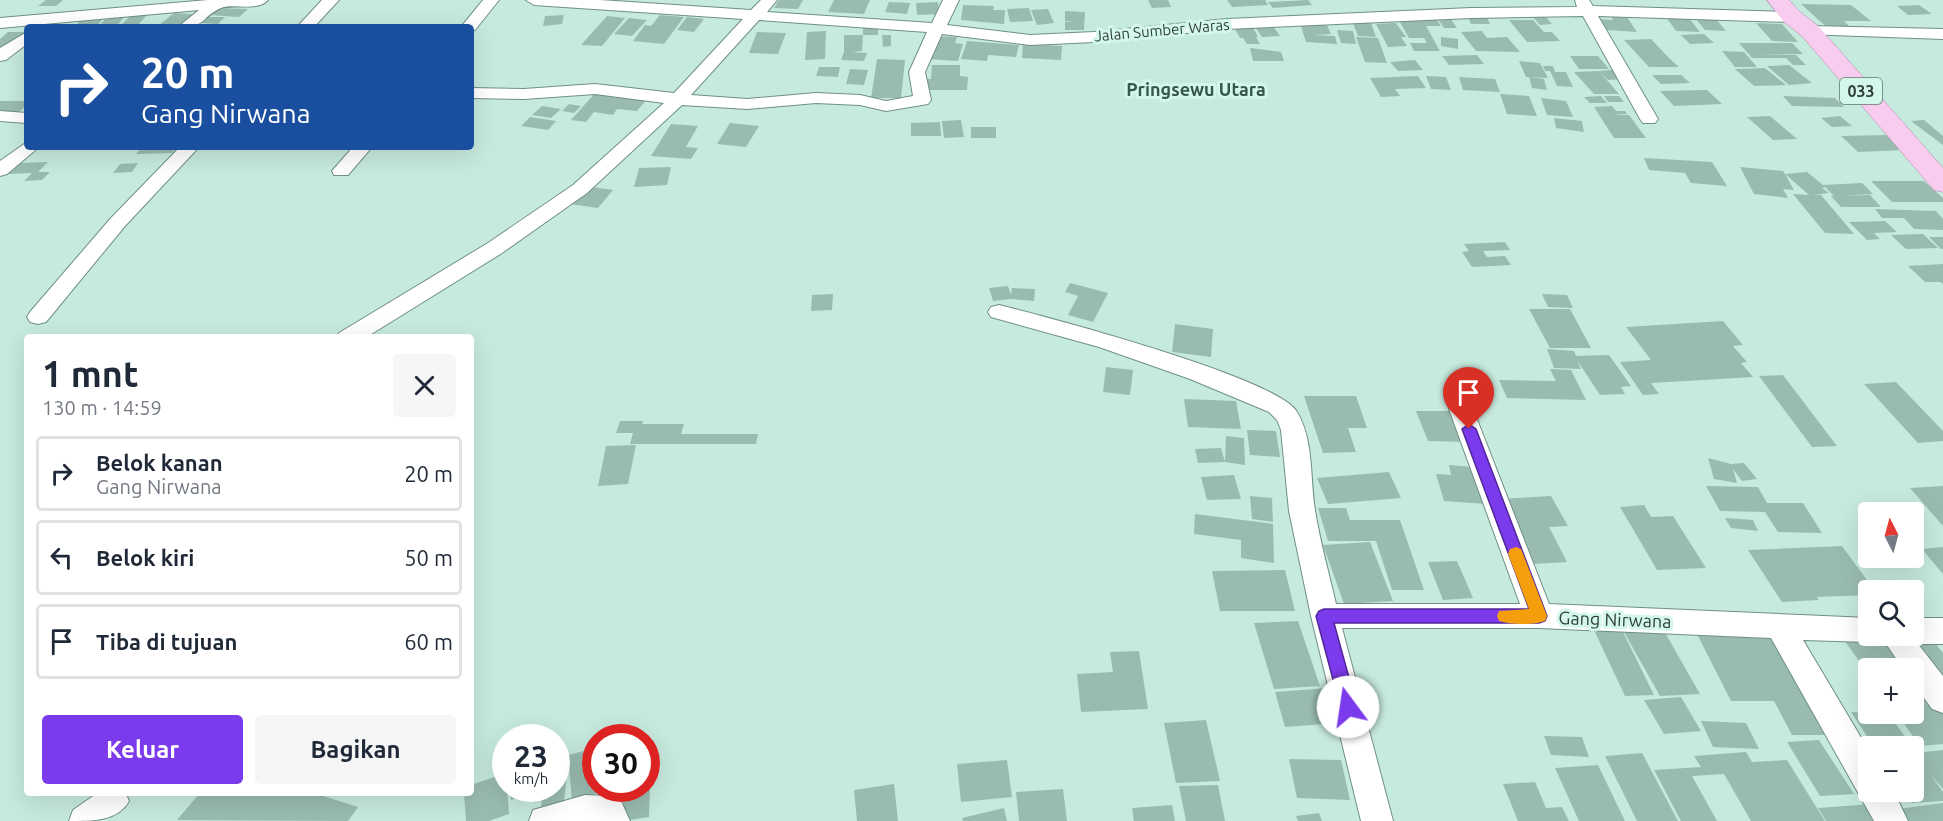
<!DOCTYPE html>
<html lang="id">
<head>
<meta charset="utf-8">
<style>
	:root { --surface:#fff; --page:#f6f6f7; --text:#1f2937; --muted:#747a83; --line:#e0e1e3; --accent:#7c3aed }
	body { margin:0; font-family:Ubuntu,sans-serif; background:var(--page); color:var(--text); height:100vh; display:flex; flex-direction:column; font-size:22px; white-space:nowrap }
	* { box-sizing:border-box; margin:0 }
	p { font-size:20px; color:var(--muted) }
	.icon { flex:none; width:33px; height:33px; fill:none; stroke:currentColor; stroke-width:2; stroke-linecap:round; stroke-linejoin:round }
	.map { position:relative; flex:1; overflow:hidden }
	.drawer { position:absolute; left:24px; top:334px; width:450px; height:462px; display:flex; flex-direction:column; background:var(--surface); border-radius:6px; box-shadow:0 6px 24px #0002 }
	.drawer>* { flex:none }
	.guide { position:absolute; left:24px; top:24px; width:450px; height:126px; border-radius:6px; box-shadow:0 6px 24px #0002; background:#1a4fa0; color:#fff; overflow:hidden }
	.needle { width:39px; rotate:354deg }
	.buttons { position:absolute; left:1858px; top:502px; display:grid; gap:12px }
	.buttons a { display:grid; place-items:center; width:66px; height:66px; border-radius:6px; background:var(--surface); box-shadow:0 6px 24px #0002; font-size:30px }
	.speed { position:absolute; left:492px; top:724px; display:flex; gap:12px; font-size:30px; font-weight:700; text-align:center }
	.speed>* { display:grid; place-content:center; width:78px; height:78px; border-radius:50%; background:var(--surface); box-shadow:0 6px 24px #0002; line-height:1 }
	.speed small { font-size:15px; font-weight:400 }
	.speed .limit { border:9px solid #d22; background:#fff; color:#111 }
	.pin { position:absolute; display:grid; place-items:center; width:51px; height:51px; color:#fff; margin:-62px -26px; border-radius:50% 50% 50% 0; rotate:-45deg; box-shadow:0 0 6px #0007 }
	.pin .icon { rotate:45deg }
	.me { position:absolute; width:66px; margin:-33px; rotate:346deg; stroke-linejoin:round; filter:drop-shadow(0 0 4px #0008) }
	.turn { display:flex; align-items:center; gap:21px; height:126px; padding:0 18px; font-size:27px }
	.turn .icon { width:78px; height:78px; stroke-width:2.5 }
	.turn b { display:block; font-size:42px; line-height:51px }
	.round { display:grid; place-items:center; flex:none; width:63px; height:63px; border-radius:6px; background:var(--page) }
	.overview { display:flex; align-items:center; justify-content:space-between; height:102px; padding:0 18px }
	h1 { font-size:36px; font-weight:600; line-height:45px }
	.primary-button { display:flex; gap:12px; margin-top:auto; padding:12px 18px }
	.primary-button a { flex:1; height:69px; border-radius:6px; background:var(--accent); color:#fff; font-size:24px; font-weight:600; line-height:69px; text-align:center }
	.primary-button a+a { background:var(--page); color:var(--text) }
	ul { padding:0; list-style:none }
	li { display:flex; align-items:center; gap:18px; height:75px; margin:0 12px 9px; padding:0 6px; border:3px solid var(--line); border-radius:6px }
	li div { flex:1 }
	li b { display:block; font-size:22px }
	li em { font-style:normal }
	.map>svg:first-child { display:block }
	.building { fill:#9abcb0 }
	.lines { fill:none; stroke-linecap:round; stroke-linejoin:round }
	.minor-casing { stroke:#6f9085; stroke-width:2 }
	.primary-casing { stroke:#ae85a8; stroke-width:1 }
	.minor { fill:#fff; fill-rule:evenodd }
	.primary { fill:#f7ccee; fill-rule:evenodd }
	.route { fill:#7c3aed; stroke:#51269a; stroke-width:1.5 }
	.slow { fill:#f59e0b }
	.labels { text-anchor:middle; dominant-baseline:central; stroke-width:6; stroke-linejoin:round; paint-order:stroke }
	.far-street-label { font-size:15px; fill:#32403b; stroke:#d4f7eb }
	.shield { fill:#d4f7eb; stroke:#637770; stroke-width:1.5 }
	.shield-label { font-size:16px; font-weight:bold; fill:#32403b }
	.far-quarter-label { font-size:18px; font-weight:bold; fill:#37564c; stroke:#d4f7eb }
	.street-label { font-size:18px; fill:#32403b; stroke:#d4f7eb }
</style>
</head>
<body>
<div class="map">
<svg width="1943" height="821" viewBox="0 0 1943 821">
	<rect width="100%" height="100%" fill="#c7eade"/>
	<path class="building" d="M46,0H63L56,6H38Z
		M779,0H803L798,9L774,8Z
		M834,0H870L864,14L828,12Z
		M1148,0H1168L1171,7L1152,8Z
		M1227,0H1265L1268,5L1232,7Z
		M1308,0L1312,5L1273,8L1268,2Z
		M889,2L910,3L907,14L885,12Z
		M938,2L939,14L917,15L916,3Z
		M1801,4L1851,5L1871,21H1844L1855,32L1831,31Z
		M963,5L994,6L993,10H1005L1004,24L961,20Z
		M1919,5L1932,14L1908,15L1897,6Z
		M219,8L248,9L239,17L210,15Z
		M1029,8L1033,21L1010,22L1007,9Z
		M1048,9L1054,23L1037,25L1031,10Z
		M1065,11L1085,12L1084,30H1065V22L1074,21H1065Z
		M174,13L194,14L178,27L158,26Z
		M1609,13L1625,14L1637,32L1607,30L1600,19L1613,20Z
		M1467,14L1486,15L1490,24H1471Z
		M147,15L136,27H119L130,16Z
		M564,15L562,24L543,26L545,16Z
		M660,15L684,17L664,44L633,41L645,25L651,26Z
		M1435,15H1448L1457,28H1444Z
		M105,16L96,27H74L83,18Z
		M607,16L625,18L602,46L581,45Z
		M124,17L116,27H98L106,18Z
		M207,17H225L218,24L200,23Z
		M687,17L704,19L694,32L677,30Z
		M1397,17H1435L1441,26H1426L1440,51H1414L1410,43H1427L1424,38H1409Z
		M1533,17H1546L1552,24L1540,25Z
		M1666,17L1689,18L1700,32L1676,31Z
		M629,18L647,20L632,36L614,34Z
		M1695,18L1716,19L1726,31L1705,30Z
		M1509,20H1533L1544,32H1552L1560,41L1527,42Z
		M1271,23L1280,36L1262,37L1253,24Z
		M1300,23H1326L1331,34L1313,35L1335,36L1337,44L1306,42Z
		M1353,23H1371L1376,37L1358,36Z
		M1396,23L1406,37H1401L1407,46L1388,47L1376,24Z
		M1756,23L1782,24L1798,42L1772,41Z
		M1251,24L1258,37H1256L1260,44H1247L1243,38H1240L1233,25Z
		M878,26V35H863L862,51L852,52L867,53L864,61L841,60L844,52V35H863V27Z
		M1337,30L1353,31L1356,44L1341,43Z
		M826,31L825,59L805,60L807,32Z
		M1482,31L1487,38L1507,37L1520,52L1476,51L1461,32Z
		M8,32H27V33L10,48H0V39Z
		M757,32L786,33L778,54L749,53Z
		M1704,34L1714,43L1690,44L1681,35Z
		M882,35H891V46L883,47Z
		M935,36L957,37L955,43L963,44L958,61L927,59Z
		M1356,37L1378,38L1387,63L1365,62Z
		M1441,37L1458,39V49L1441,46Z
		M1651,39L1670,59L1679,67H1649L1624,40Z
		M967,41L1019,45L1016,57L988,55L987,61L961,59Z
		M1739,43H1792L1803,54L1757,55H1796L1806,65H1793L1786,58H1752Z
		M1023,44L1062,46L1061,60L1022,58Z
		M1250,48L1281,52L1284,61H1253Z
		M1722,51L1744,52L1757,67H1735Z
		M1477,55L1484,64L1449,65L1442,56Z
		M1570,56H1598L1609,69H1579Z
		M877,59L905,60L901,98H871Z
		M1415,60L1423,70L1398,71L1390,62Z
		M1519,61L1540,63L1548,78L1526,77Z
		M932,65H960V76L968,77L967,90H926L927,79H931Z
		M1789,65L1812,83L1789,85L1767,66Z
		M1543,66H1553L1555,72H1566L1573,87L1557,86L1550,71H1545Z
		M819,67H840L838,77L816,76Z
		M1765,68L1786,85L1754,86L1735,69Z
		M850,69L868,70L864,85L846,84Z
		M1609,70H1615L1624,79L1608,80L1599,71Z
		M1599,71L1619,94H1594L1574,72Z
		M1652,75H1681L1690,83L1661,84Z
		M1418,76L1426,88L1395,89L1400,96L1381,97L1370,78Z
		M1426,76L1446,77L1451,90L1431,89Z
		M1459,77L1495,79L1500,92L1463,90Z
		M1529,77L1544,79L1547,90L1532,88Z
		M1707,90L1722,104L1674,106L1660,91Z
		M595,93L647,99L637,111L617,109L613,115L594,112L586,122L571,120Z
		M1500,94L1529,96L1537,116L1507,114Z
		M1601,96L1607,103H1590L1584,97Z
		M1604,96H1619L1624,102H1608Z
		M1783,96L1835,98L1844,107L1792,106Z
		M1541,98L1566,101L1573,117L1547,115Z
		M0,101H27V105L19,112H0Z
		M569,104L581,106L574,113L562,111Z
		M542,106L561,109L551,118L532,115Z
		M1612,106L1616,111H1625L1627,114L1611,115H1629L1646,138H1614L1594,107Z
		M1770,116L1797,139L1773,140L1747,117Z
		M1840,116L1852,126L1832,127L1821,118Z
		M530,117L556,121L548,130L521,126Z
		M1554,118L1582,121L1584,132L1556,128Z
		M961,120L964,137L944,138L942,121Z
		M1924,120L1943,136V145L1911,121Z
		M940,122L941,136H911V123Z
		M730,123L759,126L746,147L717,144Z
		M671,124L698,126L686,147L698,148L691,159L651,156Z
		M971,127H996V138H971Z
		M1887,135L1905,150L1858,152L1841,136Z
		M142,147H177L172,153L136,154Z
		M1644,158L1712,162L1727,186L1691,183L1685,173L1649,170Z
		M48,162L38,172H50L42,180L24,181L32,173L8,174L18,163Z
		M138,163L132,172L113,173L120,164Z
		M671,167L667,185L634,187L639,168Z
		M1740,167L1783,171L1785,174L1807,172L1823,185L1862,183L1873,194L1840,196L1870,195L1881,207H1841L1831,196H1834L1825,187L1822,188L1829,193L1813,195H1821L1854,234L1825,233L1793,194L1809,195L1785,174L1794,190L1783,189L1788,198L1754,194Z
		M1871,181H1924L1943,198V202H1892Z
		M586,186L613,190L598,208L570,204Z
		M1875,209L1936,211L1943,219V230L1914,229L1904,218H1882Z
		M1885,221L1897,232L1874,233L1880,239L1867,240L1849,222Z
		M1923,234L1938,248L1906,249L1891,235Z
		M1929,237H1943V249H1941Z
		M1505,242L1510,250L1483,251L1487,257L1505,256L1511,265L1472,267L1462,252L1469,251L1464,244Z
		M1943,264V284L1940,282H1925L1908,266Z
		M1070,283L1108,293L1093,322L1068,315L1078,296L1065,292Z
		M1008,286L1011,295L1012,288L1035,289L1034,301L1011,299L993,301L989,288Z
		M833,294L832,310L811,311L812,295Z
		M1542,294L1567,295L1573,308L1548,307Z
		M1529,309H1570L1591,348H1550Z
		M1723,321L1743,345L1733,346L1747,362L1741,363L1753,377L1651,383L1659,394L1643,395L1620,362L1651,360L1626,327Z
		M1175,324L1213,329L1211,357L1172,352Z
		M1547,349L1574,351L1576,356L1609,355L1631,386L1621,387L1625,394L1600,395L1577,360L1581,369L1554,368Z
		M1106,367L1133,370L1130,395L1103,392Z
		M1550,369L1571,370L1586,400L1507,398L1499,380L1556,381Z
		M1783,375L1837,446L1812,447L1759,376Z
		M1896,382L1943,431V441L1918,443L1864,384Z
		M1304,396H1356L1367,428H1348L1356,452L1323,453Z
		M1184,399L1236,401L1241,429L1188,427Z
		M1416,411H1456L1468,442L1428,441Z
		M620,421H643L642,424H684L681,434H758L756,444H630L633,433H616Z
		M1247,430L1276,431L1280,457L1250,455Z
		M1226,436L1244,438L1245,465L1225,462Z
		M636,445L628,484L598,486L606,446Z
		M1221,448L1225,462L1198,463L1195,449Z
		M1708,458L1731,464L1744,463L1757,479L1742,481L1733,469L1737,483L1714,479Z
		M1449,465L1473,467L1485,504L1444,501L1436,474L1451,475Z
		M1389,472L1401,498L1328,504L1317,478Z
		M1234,475L1241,499L1207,500L1201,477Z
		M1706,486L1758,487L1767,503H1803L1822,533L1778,532L1765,512L1720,511Z
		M1943,486V526L1910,488Z
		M1250,496L1272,498L1273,522L1252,519Z
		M1551,496L1568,526L1549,527L1567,562L1532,564L1499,499Z
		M1644,505L1651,517L1673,516L1706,568L1657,570L1620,507Z
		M1318,508H1346L1350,520H1400L1424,590H1392L1376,541H1328Z
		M1195,514L1273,524L1274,563L1241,558V540L1194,534Z
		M1725,518L1753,520L1758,531L1731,528Z
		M1869,521V536L1857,523Z
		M1370,542L1393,601L1344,604L1323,545Z
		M1842,546L1875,591H1869V595L1817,597L1819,600L1782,602L1748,550Z
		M1943,547V574L1922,549Z
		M1457,561L1473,598L1443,600L1428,562Z
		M1285,570L1295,611H1220L1212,571Z
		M1298,621L1320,686L1274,689L1254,623Z
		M1659,622L1700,694L1660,696L1620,625Z
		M1592,626H1620L1654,695L1625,696Z
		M1697,634L1779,635L1837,735H1792L1774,701H1731Z
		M1869,635L1888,636L1913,669H1869V675L1842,637Z
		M1931,638L1943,653V692L1904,639Z
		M1139,651L1148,709L1081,712L1077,674L1113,672L1110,652Z
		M1914,676L1943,706V744L1920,746L1897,714H1914Z
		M1327,688L1338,723L1285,727L1275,692Z
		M1681,697L1701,731L1664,734L1644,700Z
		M1851,712L1889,714L1912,747H1874Z
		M1206,720L1220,781L1176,783L1164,723Z
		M1701,721L1746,723L1759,749L1713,747Z
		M1544,736L1582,737L1589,757L1551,755Z
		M1819,740L1854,794L1820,796L1787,742Z
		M596,748V789L609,790L572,800L568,755Z
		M1914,750L1916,753L1943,750V789L1931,775L1943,792V801L1912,803L1904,792H1914Z
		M1746,752L1752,762L1787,760L1825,821H1751L1724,774L1692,776L1717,821H1681L1654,770L1701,767L1694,756Z
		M1642,753L1678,821H1637L1605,756Z
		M1289,759L1341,760L1350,800L1297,798Z
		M1007,760L1012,797L961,802L957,764Z
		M568,762L564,803L541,807L543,789H556V764Z
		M1598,765L1625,821H1579L1555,768Z
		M506,773L509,814L489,821H466L464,794H471V785Z
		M1535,782L1546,808L1562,807L1569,821H1518L1503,784Z
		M894,784L898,821H857L854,790Z
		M1218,785L1225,821H1186L1179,786Z
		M510,789H530V793L511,800Z
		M650,789L649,817L622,821L624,794Z
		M1063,789L1067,821H1019L1016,792Z
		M199,794H317L358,807L348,821L177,820Z
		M1943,803V821H1906L1898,809Z
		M1872,804L1883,821H1826L1818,808Z
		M1172,805L1175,821H1134L1132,808Z
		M1004,808L1007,821H963L962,818Z
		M1319,813L1322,821H1298L1296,816Z"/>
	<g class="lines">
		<g class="minor-casing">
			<path id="minor" d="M208,0H268C257,12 234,3 221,8C199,18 208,27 178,27L199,10L0,28V18Z
				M322,0H339L314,27H297Z
				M483,0H499L475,30L471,31V27H461Z
				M526,0H600L751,10L761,0H777L767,12L932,23L943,0H959L947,25L1030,35L1094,32L1227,19L1471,8L1577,7L1575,0H1589L1593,6L1792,12L1800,17L1792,22L1598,16L1658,119L1655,123H1643L1640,119L1583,16L1471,18L1227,29L1094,42L1030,45L942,34L925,72L931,100L928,104L886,111L860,105L816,103L747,109L682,105L587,193L502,253L365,338H336L339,333L488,243L573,185L664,103L595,94L524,99L471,98V88L524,89L595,84L674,93L743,19L534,5ZM759,20L927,32L909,72L913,96L886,101L860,95L816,93L747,99L691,95Z
				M1810,26L1943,29V39L1804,34L1802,31Z
				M27,32V44L6,60L0,61V48Z
				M0,111L27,113V123L0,121Z
				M27,142V147H39L7,174L0,176V161Z
				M180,147H199L125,226L46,322L38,324L30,322L27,317L30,312L111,218Z
				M353,147H372L348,175H334L332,171Z
				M999,305C1047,317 1278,378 1297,412C1314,440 1310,479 1315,510C1320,542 1329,573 1336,604H1520L1449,409L1453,403L1461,400L1469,403L1473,409L1549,604L1869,618V636H1880L1879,639L1869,642L1803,640L1869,751V792H1894L1908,821H1874L1771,638L1539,628H1342L1393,821H1361L1311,616L1289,511L1281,430L1277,420L1269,412L1190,379L1099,347L991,317L988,312L991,307Z
				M1914,618H1943V644H1918L1943,676V713L1932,709L1914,684V669H1903L1881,636H1914Z
				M96,794H126L129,801C118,821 94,821 69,821L73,810Z
				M585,795L610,796L621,801L630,821H529L533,810Z"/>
		</g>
		<g class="primary-casing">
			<path id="primary" d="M1767,0H1789L1800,12L1818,26L1943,168V192L1934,190L1802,36L1784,22Z"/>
		</g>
		<use href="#minor" class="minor"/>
		<use href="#primary" class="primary"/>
	</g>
	<path class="route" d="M1469,424L1476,429L1547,616L1545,621L1539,623H1334L1357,707L1354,713L1348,715L1342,713L1316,616L1319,611L1324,609H1529L1462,429Z"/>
	<path class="slow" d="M1516,547L1521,549L1523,554L1547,616L1545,621C1533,625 1511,625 1499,621L1497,616L1499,611L1529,609L1508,554L1510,549Z"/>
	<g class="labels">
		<g class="far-street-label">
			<text transform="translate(1162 30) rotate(-5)">Jalan Sumber Waras</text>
		</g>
		<rect class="shield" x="1840" y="78" width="42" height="26" rx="4.5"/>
		<g class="shield-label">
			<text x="1861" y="91">033</text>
		</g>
		<g class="far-quarter-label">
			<text x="1196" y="89">Pringsewu Utara</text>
		</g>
		<g class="street-label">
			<text transform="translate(1615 619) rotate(2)">Gang Nirwana</text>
		</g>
	</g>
</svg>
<div class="buttons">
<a><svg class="needle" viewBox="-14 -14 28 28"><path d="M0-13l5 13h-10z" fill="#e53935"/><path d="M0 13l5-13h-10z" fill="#747a83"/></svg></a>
<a><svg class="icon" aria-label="search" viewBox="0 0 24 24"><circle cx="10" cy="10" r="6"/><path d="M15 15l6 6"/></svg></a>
<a>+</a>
<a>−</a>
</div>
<div class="speed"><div>23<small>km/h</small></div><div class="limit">30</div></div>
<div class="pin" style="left:1469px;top:429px;background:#d93025"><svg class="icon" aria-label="arrive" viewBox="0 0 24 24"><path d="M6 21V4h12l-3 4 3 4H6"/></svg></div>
<svg class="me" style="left:1348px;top:707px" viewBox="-20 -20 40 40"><circle r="19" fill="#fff"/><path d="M0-13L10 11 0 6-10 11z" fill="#7c3aed"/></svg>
<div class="guide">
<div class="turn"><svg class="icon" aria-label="right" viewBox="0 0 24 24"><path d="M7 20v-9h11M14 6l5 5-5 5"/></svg><div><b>20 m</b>Gang Nirwana</div></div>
</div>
<section class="drawer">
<div class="overview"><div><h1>1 mnt</h1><p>130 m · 14:59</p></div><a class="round"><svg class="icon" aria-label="close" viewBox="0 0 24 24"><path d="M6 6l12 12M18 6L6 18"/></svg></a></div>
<ul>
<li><svg class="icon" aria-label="right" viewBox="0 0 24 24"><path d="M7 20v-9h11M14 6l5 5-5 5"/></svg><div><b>Belok kanan</b><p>Gang Nirwana</p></div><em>20 m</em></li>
<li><svg class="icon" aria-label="left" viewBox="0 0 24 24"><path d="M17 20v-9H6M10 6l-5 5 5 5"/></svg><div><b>Belok kiri</b></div><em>50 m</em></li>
<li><svg class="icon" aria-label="arrive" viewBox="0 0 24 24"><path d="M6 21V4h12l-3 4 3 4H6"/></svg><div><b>Tiba di tujuan</b></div><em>60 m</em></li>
</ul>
<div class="primary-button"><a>Keluar</a><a>Bagikan</a></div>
</section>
</div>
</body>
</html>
